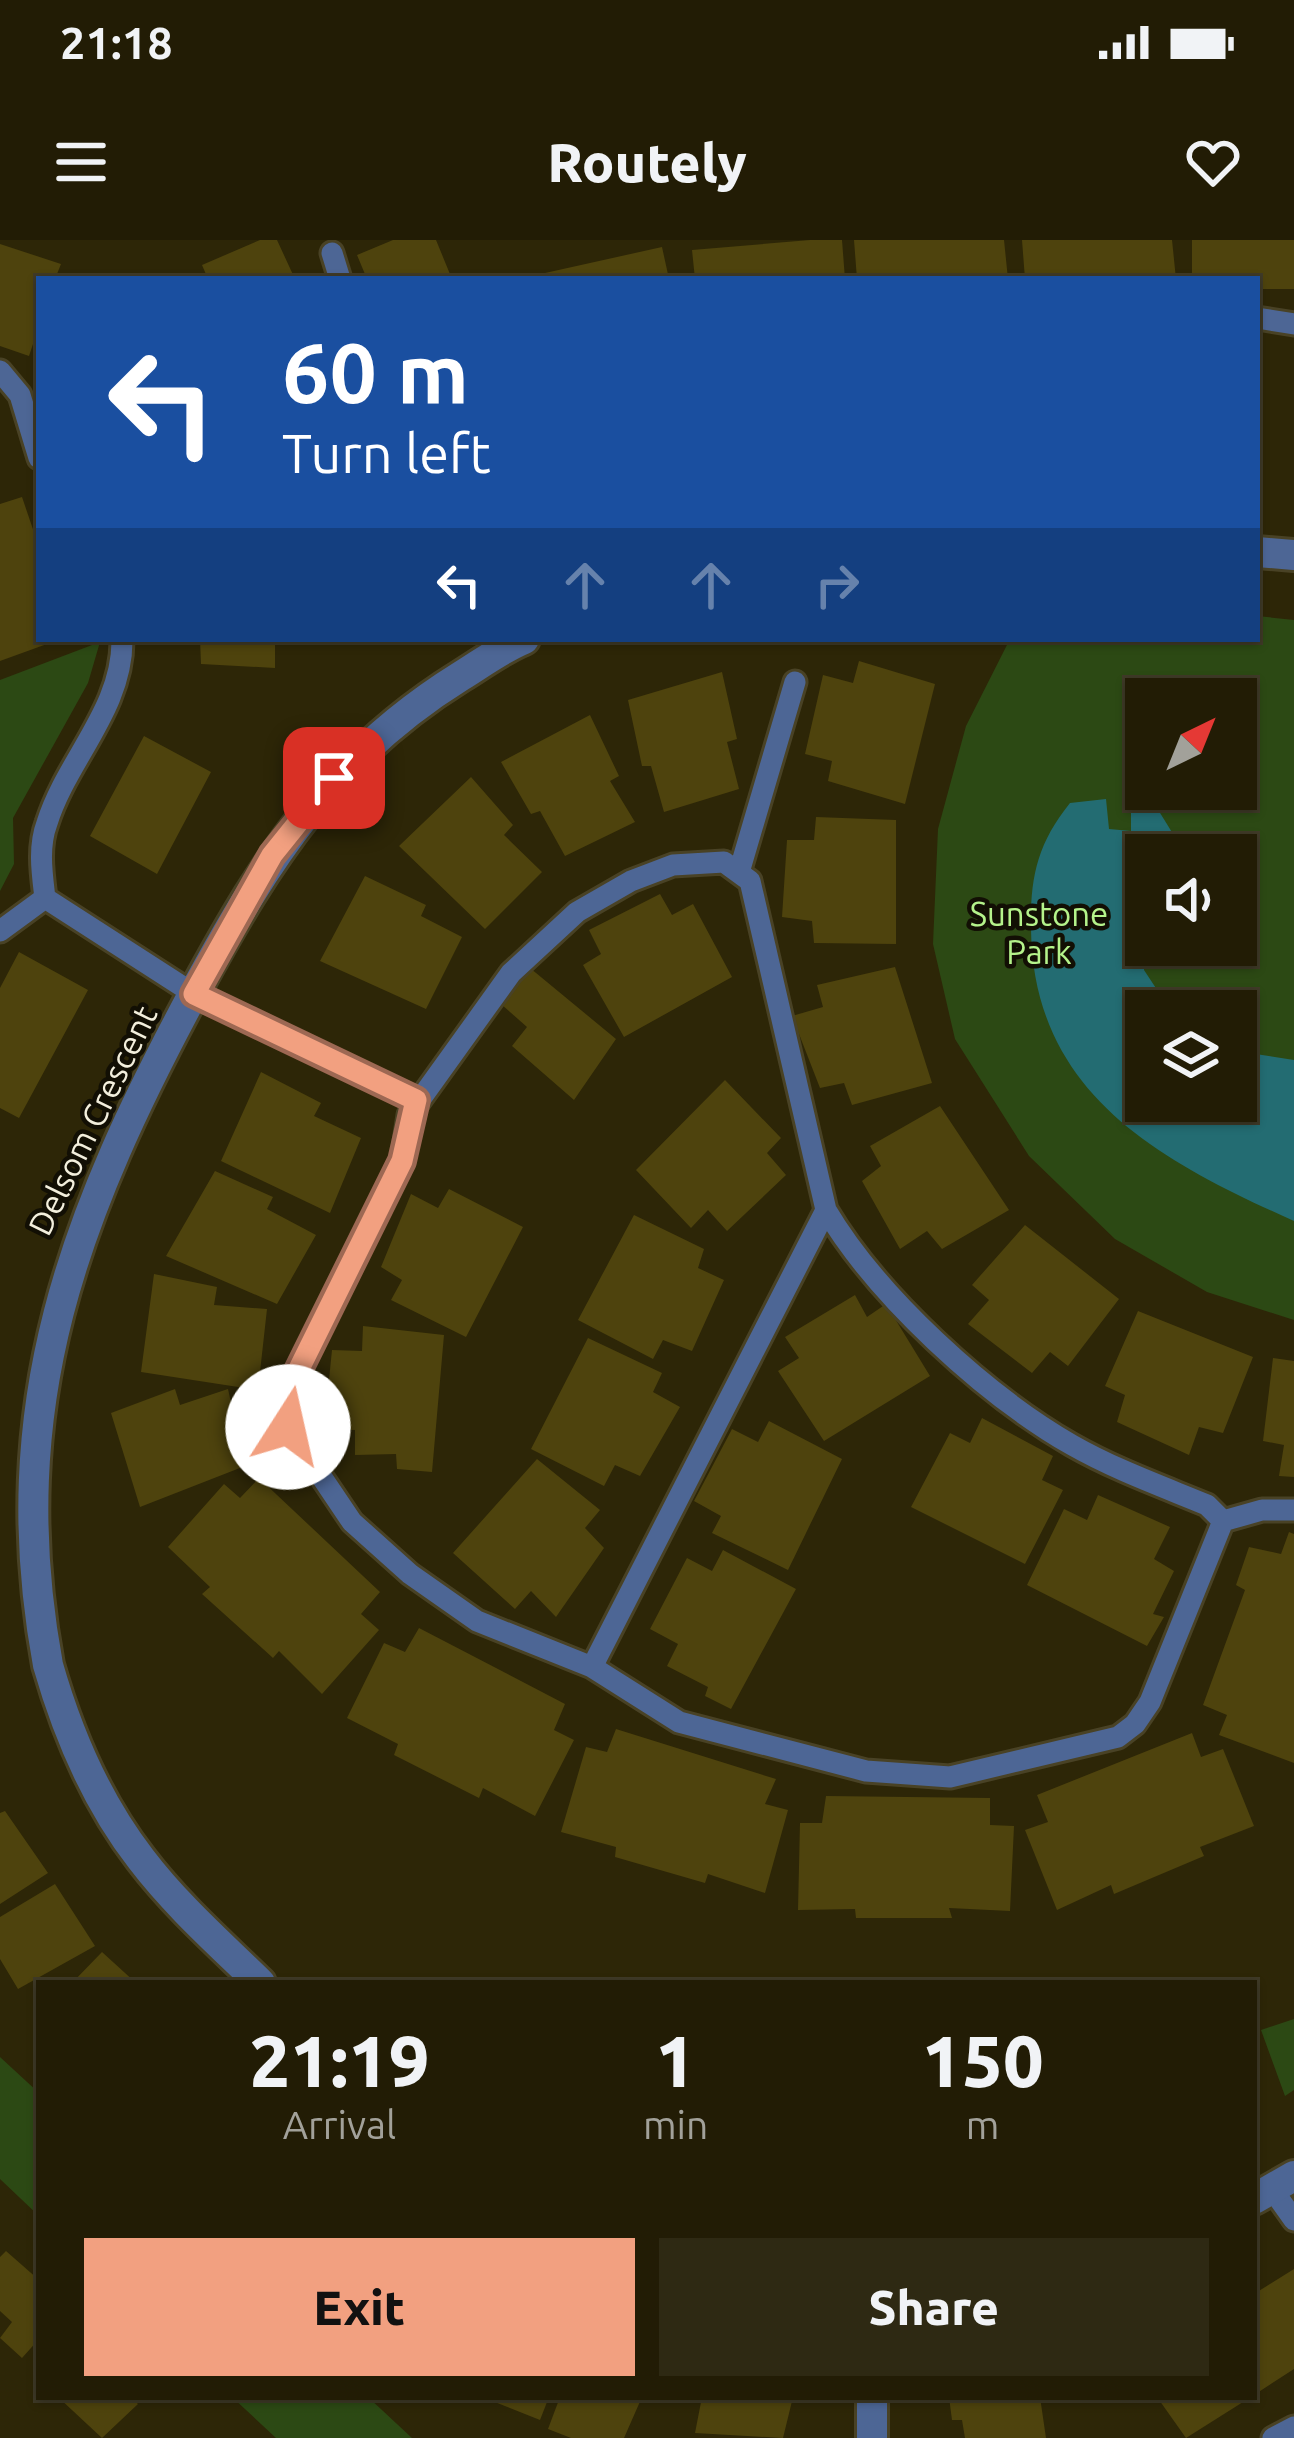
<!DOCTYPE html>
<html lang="en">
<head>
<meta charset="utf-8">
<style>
	:root { --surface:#221c05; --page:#2e2913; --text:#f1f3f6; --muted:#a2a19a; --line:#3f3a27; --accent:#f2a080 }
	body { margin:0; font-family:Ubuntu,sans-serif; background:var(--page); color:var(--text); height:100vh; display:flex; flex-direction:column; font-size:45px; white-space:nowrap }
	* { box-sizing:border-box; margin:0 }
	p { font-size:39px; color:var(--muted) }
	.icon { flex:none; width:66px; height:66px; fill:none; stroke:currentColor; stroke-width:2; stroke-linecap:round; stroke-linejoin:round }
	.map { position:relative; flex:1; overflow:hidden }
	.sheet { position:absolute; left:36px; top:1740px; width:1221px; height:420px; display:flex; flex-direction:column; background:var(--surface); border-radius:0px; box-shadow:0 3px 9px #0004,0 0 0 3px var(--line) }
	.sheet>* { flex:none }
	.top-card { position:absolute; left:36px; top:36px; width:1224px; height:366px; border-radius:0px; box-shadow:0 3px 9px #0004,0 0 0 3px var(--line); background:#1a4fa0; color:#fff; overflow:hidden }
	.needle { width:78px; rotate:43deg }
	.controls { position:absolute; left:1125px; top:438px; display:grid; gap:24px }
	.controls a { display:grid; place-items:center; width:132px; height:132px; border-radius:0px; background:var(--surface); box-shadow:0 3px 9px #0004,0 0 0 3px var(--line); font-size:60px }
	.pin { position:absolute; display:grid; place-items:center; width:102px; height:102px; color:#fff; margin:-51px; border-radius:24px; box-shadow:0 6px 18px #0006 }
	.me { position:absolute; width:132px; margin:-66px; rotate:10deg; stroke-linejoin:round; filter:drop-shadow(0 0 9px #0008) }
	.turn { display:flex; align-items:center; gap:42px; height:252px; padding:0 48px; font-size:54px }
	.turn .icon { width:156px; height:156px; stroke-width:2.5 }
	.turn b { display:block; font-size:84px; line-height:102px }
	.lanes { display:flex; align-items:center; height:114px; padding:0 48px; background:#0003; justify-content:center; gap:60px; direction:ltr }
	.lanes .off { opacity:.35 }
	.eta { display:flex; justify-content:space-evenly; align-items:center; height:204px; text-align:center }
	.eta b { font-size:72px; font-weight:800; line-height:84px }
	.action { display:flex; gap:24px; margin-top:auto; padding:24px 48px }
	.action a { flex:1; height:138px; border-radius:0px; background:var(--accent); color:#111; font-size:48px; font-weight:800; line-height:138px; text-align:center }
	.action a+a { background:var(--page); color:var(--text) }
	.status { display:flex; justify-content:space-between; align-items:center; height:84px; padding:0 60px; background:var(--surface); direction:ltr }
	.status svg { height:33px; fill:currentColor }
	header { display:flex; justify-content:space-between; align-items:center; height:156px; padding:0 48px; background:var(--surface); font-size:54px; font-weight:800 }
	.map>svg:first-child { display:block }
	.green { fill:#2c4914; fill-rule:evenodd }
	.water { fill:#236c72 }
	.building { fill:#4e430d }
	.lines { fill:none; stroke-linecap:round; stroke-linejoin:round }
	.service-casing { stroke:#494225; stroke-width:27 }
	.minor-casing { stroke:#494225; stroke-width:36 }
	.tertiary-casing { stroke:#494225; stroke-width:36 }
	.service { stroke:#4d6695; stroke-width:21 }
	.minor { stroke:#4d6695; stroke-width:30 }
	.tertiary { stroke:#4d6695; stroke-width:30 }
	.route-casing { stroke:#9d6853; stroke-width:30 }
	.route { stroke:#f2a080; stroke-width:21 }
	.labels { text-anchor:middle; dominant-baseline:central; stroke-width:9; stroke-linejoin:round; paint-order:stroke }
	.park-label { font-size:33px; fill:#b5f38b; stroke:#120f04 }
	.street-label { font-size:33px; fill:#f3efdd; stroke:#120f04 }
</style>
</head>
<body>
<div class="status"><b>21:18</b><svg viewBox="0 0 49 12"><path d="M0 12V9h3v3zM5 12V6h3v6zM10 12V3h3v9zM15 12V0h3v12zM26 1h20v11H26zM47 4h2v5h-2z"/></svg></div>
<header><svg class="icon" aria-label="menu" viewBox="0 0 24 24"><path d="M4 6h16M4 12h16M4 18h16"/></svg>Routely<svg class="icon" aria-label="heart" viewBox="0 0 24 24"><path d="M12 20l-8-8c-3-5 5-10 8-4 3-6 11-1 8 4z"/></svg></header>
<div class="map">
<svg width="1294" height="2198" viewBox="0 0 1294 2198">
	<rect width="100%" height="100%" fill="#2d2607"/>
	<path class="green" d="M1257,376L1294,380V1080L1207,1052L1115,999L1029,916L955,799L933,704L938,589L966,486L1010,399H1257ZM1146,459H1236V549H1146ZM1146,615H1236V705H1146ZM1146,771H1236V861H1146Z
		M100,402L88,443L13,578L14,624L0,651V440Z
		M1294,1779V1850L1285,1856L1261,1790Z
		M0,1817L39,1853V1976L0,1939Z
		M232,2157H368L412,2198H276Z"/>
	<path class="water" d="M1106,559L1109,589L1131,591V566L1157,568L1178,602L1176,615H1146L1144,730L1171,771H1146V861H1236V811L1294,820V981C1160,921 1033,854 1031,689C1030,638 1037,604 1070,563Z"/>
	<path class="building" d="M260,0H277L295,39H208L202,25Z
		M393,0H436L452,39H367L357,15Z
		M810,0H842L845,39H695L692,10Z
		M854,0H1004L1008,39H857Z
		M1022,0H1172L1176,39H1025Z
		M1192,0H1294V49H1257V39H1192Z
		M0,4L61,24L55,39H39V86L29,116L0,106Z
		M662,7L669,39H527V37Z
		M22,257L39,307V399L58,400L0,421V264Z
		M200,399H275V428L201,424Z
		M859,421L935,444L905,564L828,541L832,521L805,514L823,435L853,443Z
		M722,432L737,499L727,502L739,549L664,572L651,526H642L628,460Z
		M590,475L619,536L610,541L635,582L565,616L540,571L531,574L501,522Z
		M144,496L211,532L157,634L90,596Z
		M471,537L513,585L504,595L542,632L485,689L399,606Z
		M816,577L896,580V704L814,703L812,681L782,677L787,600H814Z
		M365,636L426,665L421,676L462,697L426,769L320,721Z
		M660,654L672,675L693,664L732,737L624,797L583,725L601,714L589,690Z
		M19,712L88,750L19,878L0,868V748Z
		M895,727L932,843L852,865L844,843L820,848L792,776L823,767L817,745Z
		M530,728L616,799L574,860L512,806L527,787L501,764Z
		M261,832L321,863L314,876L361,898L330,973L221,921Z
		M725,840L781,898L767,913L786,935L727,991L708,970L691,988L636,930Z
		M940,866L1009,970L942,1009L927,991L900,1009L862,941L881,926L870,906Z
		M215,931L273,957L267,969L316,995L277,1064L166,1016Z
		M449,949L523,987L466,1097L391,1060L402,1040L381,1027L411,954L438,968Z
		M634,975L704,1009L698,1028L724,1040L692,1111L663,1100L653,1119L578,1080Z
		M1025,985L1119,1059L1068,1126L1050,1112L1032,1133L968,1084L989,1060L972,1045Z
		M154,1034L217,1047L214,1065L267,1069L258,1150L141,1132Z
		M855,1055L867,1077L886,1064L930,1136L824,1201L778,1131L799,1118L785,1097Z
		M1138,1071L1253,1117L1223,1193L1199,1187L1189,1215L1117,1182L1125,1155L1105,1146Z
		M363,1086L444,1095L432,1232L397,1229L396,1214L355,1215V1190L324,1189L332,1110L362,1111Z
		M588,1098L662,1133L653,1152L680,1167L640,1236L615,1225L604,1246L531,1209Z
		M1273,1118L1294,1121V1237L1279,1236L1284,1205L1263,1201Z
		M175,1149L180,1165L228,1149L245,1226L140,1267L111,1173Z
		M982,1178L1053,1216L1042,1240L1063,1250L1025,1324L911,1267L950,1193L970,1203Z
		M769,1181L842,1219L788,1330L712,1293L721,1276L694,1261L732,1189L758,1202Z
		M537,1219L600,1270L585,1288L604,1308L556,1377L531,1351L515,1369L453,1313Z
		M259,1238L380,1352L361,1374L379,1390L322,1454L279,1411L273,1418L202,1354L210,1347L168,1307L224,1244L240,1258Z
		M1098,1255L1170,1287L1154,1319L1174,1331L1153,1374L1164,1377L1147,1406L1027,1345L1064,1269L1087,1280Z
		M1289,1292L1294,1294V1523L1219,1495L1227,1475L1203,1465L1245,1350L1236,1345L1249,1307L1281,1314Z
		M723,1310L796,1349L731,1469L705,1456L708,1447L667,1426L678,1404L650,1389L687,1318L712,1331Z
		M419,1388L565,1464L554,1490L574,1500L535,1576L483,1548L479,1558L394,1515L398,1504L347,1478L384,1403L405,1412Z
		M616,1489L776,1539L765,1564L788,1570L765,1653L708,1634L705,1643L615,1617L616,1607L561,1592L586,1507L607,1512Z
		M1192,1493L1201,1517L1223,1509L1254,1586L1200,1607L1204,1616L1114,1654L1111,1645L1057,1670L1025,1590L1048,1582L1037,1555Z
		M826,1556L990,1558V1585L1014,1586L1010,1671L949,1668L952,1678H856L855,1669L798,1670L800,1583H822Z
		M5,1571L48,1633L0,1664V1573Z
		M55,1644L95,1706L18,1749L0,1719V1677Z
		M102,1712L136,1743H72Z
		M6,2011L39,2040V2099L22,2118L0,2098L12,2082L0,2071V2017Z
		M1294,2029V2129L1254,2155V2054Z
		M58,2157H131L138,2164L102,2198Z
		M482,2157H549L540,2180Z
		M560,2157H642L624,2198H571L548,2189Z
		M702,2157H793L783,2198L695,2193Z
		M949,2157H1040L1046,2198H965L962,2180H952Z
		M1157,2157H1251L1186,2198Z"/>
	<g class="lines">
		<g class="service-casing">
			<path id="service" d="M332,13L340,39
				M1257,78L1294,84
				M0,131L20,155L39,218
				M724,622L750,641L826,970C877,1056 985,1155 1072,1205C1114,1229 1161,1246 1207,1265L1223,1281L1150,1462L1135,1484L1118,1497L950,1537L866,1531L679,1482L592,1427L477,1381L410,1334L352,1282L288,1187L292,1143L402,921L409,875L511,733L577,672L631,641L673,625Z
				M740,629L795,442
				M45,658L194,754L416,860
				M45,658C42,633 38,607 47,583C67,519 123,469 122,399
				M0,691L45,658
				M1223,1281L1262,1270H1294
				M592,1427L826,970
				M1272,1949L1294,1980
				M1273,2198L1294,2187"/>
		</g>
		<g class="minor-casing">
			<path id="minor" d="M872,2198V2157"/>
		</g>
		<g class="tertiary-casing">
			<path id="tertiary" d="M1257,312L1294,315
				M260,1743C219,1703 176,1665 141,1619C96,1561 68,1495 48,1425C0,1164 75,973 196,749C267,618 332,516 461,436C482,423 502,408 524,399
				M1254,1959L1294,1936"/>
		</g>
		<use href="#service" class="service"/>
		<use href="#minor" class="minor"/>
		<use href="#tertiary" class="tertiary"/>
	</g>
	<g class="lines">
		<g class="route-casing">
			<path id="route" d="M288,1187L292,1143L402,921L416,860L194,754L272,615L334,538"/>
		</g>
		<use href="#route" class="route"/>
	</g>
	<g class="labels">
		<g class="park-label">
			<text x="1039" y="673">Sunstone<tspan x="1039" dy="38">Park</tspan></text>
		</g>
		<g class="street-label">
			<text transform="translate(92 880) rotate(-64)">Delsom Crescent</text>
		</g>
	</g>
</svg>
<div class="controls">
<a><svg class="needle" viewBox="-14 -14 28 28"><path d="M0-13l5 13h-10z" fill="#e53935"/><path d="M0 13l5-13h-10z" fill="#a2a19a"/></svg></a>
<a><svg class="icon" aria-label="sound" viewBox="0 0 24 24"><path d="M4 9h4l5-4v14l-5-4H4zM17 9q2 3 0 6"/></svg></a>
<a><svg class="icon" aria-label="layers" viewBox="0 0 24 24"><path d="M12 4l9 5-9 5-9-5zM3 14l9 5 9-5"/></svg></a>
</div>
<div class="pin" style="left:334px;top:538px;background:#d93025"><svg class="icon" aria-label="arrive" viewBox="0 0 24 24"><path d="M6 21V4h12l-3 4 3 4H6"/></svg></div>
<svg class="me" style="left:288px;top:1187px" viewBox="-20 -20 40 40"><circle r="19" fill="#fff"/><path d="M0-13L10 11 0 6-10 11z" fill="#f2a080"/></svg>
<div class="top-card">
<div class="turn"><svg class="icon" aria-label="left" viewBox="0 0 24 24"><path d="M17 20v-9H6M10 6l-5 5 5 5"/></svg><div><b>60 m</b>Turn left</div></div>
<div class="lanes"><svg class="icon" aria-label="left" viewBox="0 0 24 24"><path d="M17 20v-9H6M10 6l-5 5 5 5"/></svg><svg class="icon off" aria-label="ahead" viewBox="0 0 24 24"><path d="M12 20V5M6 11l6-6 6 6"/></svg><svg class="icon off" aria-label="ahead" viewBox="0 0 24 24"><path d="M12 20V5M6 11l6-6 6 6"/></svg><svg class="icon off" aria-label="right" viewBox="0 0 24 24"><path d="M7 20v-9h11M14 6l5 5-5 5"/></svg></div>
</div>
<section class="sheet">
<div class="eta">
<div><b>21:19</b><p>Arrival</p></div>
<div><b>1</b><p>min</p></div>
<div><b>150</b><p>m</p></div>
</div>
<div class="action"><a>Exit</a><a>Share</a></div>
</section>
</div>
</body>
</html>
